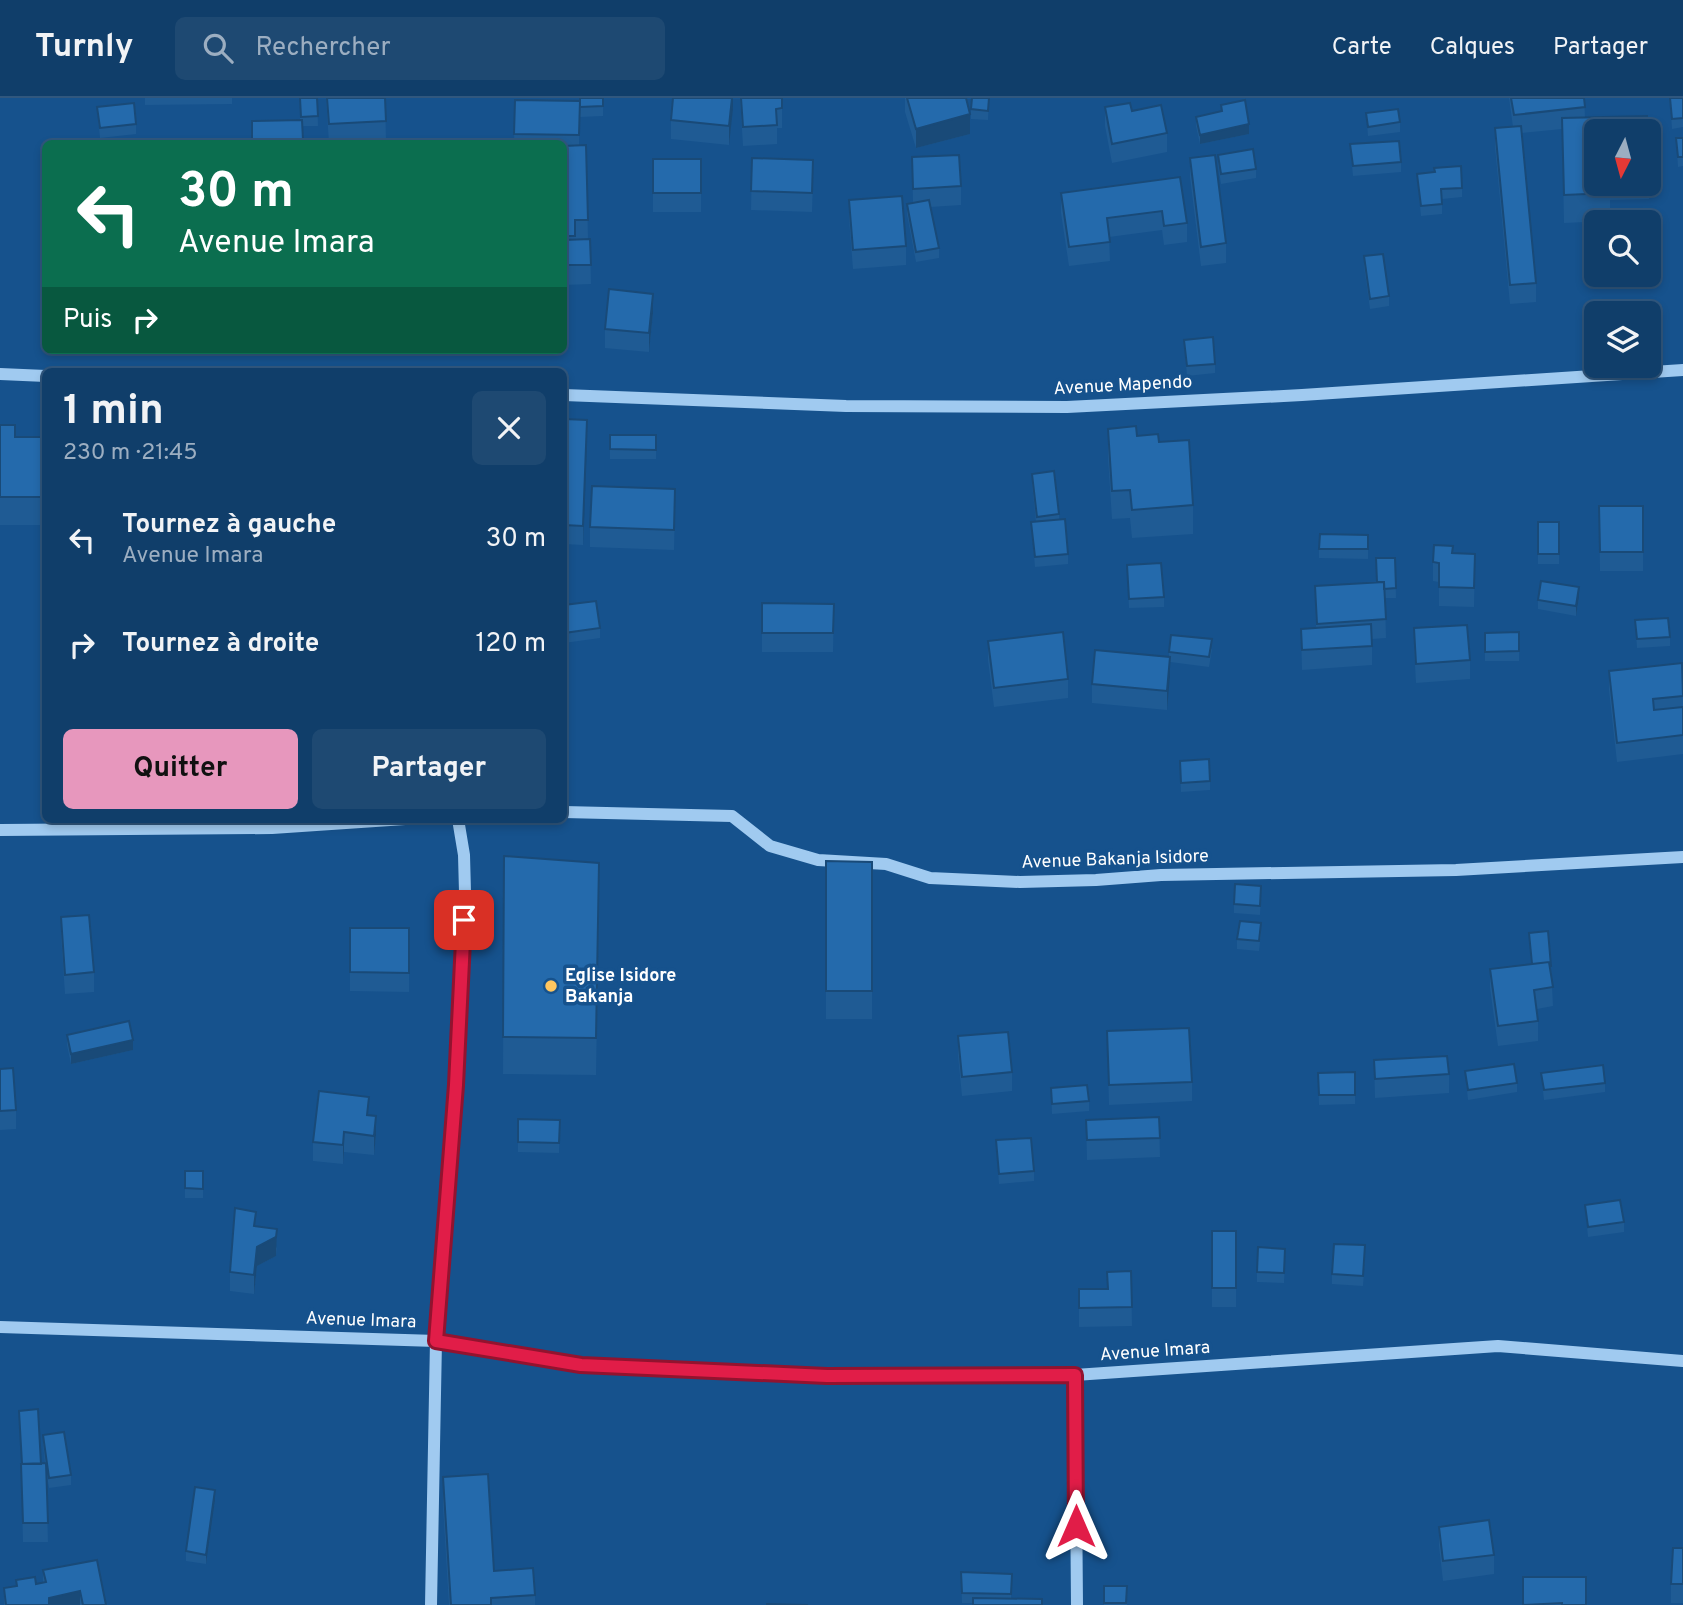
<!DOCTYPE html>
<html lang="fr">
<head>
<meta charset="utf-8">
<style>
	:root { --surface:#103e6a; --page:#1e4972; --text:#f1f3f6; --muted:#9caec1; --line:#30577e; --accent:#e797bd }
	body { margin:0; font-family:Overpass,sans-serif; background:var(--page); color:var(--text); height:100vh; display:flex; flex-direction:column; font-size:26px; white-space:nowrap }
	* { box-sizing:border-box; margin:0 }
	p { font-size:23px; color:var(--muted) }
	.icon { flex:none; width:38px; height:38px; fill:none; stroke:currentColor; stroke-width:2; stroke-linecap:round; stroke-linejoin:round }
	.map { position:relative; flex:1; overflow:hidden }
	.drawer { position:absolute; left:42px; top:270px; width:525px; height:455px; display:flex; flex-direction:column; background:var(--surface); border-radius:10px; box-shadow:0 4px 10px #0003,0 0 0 2px var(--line) }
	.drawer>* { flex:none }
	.hud { position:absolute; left:42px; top:42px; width:525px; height:214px; border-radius:10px; box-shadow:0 4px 10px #0003,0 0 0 2px var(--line); background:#0b6e4f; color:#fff; overflow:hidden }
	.needle { width:46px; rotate:186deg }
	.fabs { position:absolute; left:1584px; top:21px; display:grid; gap:14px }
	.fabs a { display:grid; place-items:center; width:77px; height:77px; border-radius:10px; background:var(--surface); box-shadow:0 4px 10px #0003,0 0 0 2px var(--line); font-size:35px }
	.pin { position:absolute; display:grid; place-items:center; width:60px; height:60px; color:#fff; margin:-30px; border-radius:14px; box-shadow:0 4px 10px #0006 }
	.me { position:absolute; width:77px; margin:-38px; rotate:0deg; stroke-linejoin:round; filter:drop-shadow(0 0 5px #0008) }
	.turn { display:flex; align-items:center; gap:24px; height:147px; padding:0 21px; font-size:32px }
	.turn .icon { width:91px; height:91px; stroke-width:2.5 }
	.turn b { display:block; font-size:49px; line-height:60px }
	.then { display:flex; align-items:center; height:66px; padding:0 21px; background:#0003; gap:14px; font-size:26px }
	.round { display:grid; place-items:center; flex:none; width:74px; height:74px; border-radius:10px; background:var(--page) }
	.summary { display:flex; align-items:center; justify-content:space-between; height:119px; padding:0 21px }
	h1 { font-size:42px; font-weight:700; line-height:52px }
	.primary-button { display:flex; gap:14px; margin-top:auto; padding:14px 21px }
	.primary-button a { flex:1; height:80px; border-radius:10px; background:var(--accent); color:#111; font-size:28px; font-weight:700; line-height:80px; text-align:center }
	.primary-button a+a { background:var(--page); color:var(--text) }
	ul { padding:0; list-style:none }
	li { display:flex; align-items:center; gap:21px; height:105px; padding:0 21px }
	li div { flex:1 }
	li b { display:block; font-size:26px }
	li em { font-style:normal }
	header { display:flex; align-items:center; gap:42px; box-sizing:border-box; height:98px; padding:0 35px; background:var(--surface); border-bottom:2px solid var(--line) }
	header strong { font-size:33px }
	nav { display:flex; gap:38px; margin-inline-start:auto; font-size:24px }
	.search { width:490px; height:63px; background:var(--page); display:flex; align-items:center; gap:18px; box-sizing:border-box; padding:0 24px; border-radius:10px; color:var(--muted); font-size:26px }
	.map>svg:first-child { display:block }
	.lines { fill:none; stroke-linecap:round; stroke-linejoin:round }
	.minor { stroke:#a0caf0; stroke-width:12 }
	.wall { fill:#1f5b94 }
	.shaded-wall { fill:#194a78 }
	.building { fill:#246aac; stroke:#194a78; stroke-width:2 }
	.route-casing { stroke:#92132f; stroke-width:18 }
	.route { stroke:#e11d48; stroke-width:12 }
	.poi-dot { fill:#ffc65f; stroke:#16528d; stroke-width:2.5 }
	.labels { text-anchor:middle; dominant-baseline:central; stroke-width:7; stroke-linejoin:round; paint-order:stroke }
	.street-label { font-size:18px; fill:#fff; stroke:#16528d }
	.poi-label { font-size:18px; font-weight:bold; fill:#fff; stroke:#16528d; text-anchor:start }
</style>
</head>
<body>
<header>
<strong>Turnly</strong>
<div class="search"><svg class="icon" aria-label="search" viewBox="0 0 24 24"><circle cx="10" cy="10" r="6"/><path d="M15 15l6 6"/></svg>Rechercher</div>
<nav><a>Carte</a><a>Calques</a><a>Partager</a></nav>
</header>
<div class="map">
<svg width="1683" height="1507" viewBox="0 0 1683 1507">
	<rect width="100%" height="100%" fill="#16528d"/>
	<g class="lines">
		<path class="minor" d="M0,276L46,278
			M564,297L846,308L1067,309L1302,297L1683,272
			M564,714L732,718L770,748L818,762L886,766L930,780L1020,784L1096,782L1161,777L1456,772L1683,759
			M0,732L272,730L405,721
			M0,1229L436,1243L581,1267L827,1278L1075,1277L1498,1248L1683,1263
			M1075,1277L1077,1507
			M431,1507L436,1243L456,987L465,794L464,757L458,721"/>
	</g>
	<path class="wall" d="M145,0H232V6L145,7Z
		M300,0H317L318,28H302L303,46H252V23L300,22Z
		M326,0H385L386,42L329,45Z
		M603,0V18L580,19V7L579,47H586L588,141H590L591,186L564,187V46H514L515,2L580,3Z
		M733,0L729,47L671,41V22Z
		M740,0H782V30H777V46L743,48Z
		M905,0H966L970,36L916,50L905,14Z
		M989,0L988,22L971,21V11Z
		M1509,0H1584L1585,19L1596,86H1648V60L1649,101L1610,102V123L1564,125L1562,31L1522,35L1536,185V204L1510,206L1495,49V30L1513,29Z
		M1670,0H1683V29L1672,31Z
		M1221,7L1249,36L1200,46L1196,28V19L1221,13Z
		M97,9L136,26V36L100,40Z
		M1105,9L1132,13L1167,35V54L1112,65L1105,28Z
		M1366,15L1400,24V34L1368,38Z
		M1676,40H1683V68L1678,69Z
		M1350,46L1401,64V74L1353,78Z
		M1218,57L1256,71V80L1221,86L1218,67Z
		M912,59L961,88V107L930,109L939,150V160L916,164L907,116V106L913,105Z
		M752,60L813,81L812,114L751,112Z
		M1190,60L1226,145V165L1201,168L1190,79Z
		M653,61H701V114H653Z
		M1434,70L1462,90V99L1442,101V116L1421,118L1417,76L1434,74Z
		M1180,79L1187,125V144L1164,147L1162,132L1109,139L1110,163L1069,168L1061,115V95Z
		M849,102L906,148V167L853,171L849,121Z
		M1364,158L1389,198V208L1370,211L1364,168Z
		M653,215L649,254L605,250V231Z
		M1184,242L1215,266V275L1187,278Z
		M564,321L587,341L583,447L564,446Z
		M0,327L15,339H46V427H0Z
		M1108,331L1159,344L1193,407V436L1132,440L1130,420L1112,421L1108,359Z
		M610,337H656V361H610Z
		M1032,376L1059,416V422L1068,456V466L1035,469L1031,424H1036L1032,386Z
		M1599,408H1643V473H1600Z
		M675,410L674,452L590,449V429Z
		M1538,424H1559V466H1538Z
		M1368,437V461L1319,460V451Z
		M1453,455L1475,456L1474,509L1439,508V484L1433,483V464Z
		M1395,460L1396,500H1385L1386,540L1372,541V567L1302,572L1301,531L1316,530L1315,488L1377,485Z
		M1127,467L1164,499V509L1129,510Z
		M1579,499L1576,518L1538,511V502Z
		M762,505L834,506L833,554H762Z
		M564,507L600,530V540L564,545Z
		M1635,522L1670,539V548L1637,550Z
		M1414,530L1470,562V581L1416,585L1414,549Z
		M1485,535L1519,553V563H1485Z
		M988,543L1068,581V600L994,609L988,562Z
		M1212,551L1209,569L1170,564L1167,612L1092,605V586L1169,559V554Z
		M1609,573L1683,576V656L1617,664L1609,592Z
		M1180,673L1210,683V692L1181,694Z
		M504,758L599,801L596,977L503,976Z
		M826,763L872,764V921H826Z
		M1261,797L1260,817L1234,815V806Z
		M61,819L94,874V894L65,896L61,838Z
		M350,830H409V894L350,893Z
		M1261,835L1259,853L1237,851V841Z
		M1529,835L1551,868L1553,908L1537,911L1538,923V943L1498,948L1490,890V871L1531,866Z
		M1107,933L1192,984V1003L1109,1007Z
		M67,937L133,952L71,966L67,947Z
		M958,938L1012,974V993L962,998L958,957Z
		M1374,962L1449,976V995L1375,1000Z
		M0,971L16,1012V1031L0,1032Z
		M1465,973L1517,985V994L1468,1002Z
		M1355,974V1006L1319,1007L1318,975Z
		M1541,975L1605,985V994L1544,1002Z
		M1051,990L1089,1003V1013L1052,1016Z
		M369,1017L376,1037L374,1057L344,1054L343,1066L313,1063V1044Z
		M1159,1019L1160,1059L1087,1062L1086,1022Z
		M518,1021L560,1022L559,1055L518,1054Z
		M996,1042L1034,1073V1083L999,1086Z
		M185,1073H203V1100H185Z
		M1585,1107L1624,1124V1134L1588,1139Z
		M256,1129L277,1150L276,1158L257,1168L254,1196L230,1193V1174Z
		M1212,1133H1236V1209H1212Z
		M1365,1157L1363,1188L1332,1186V1176Z
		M1285,1161L1284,1185L1257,1184V1174Z
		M1131,1173L1132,1228L1079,1229V1191H1107Z
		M43,1337L71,1377V1387L49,1390L46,1371L48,1444H23L21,1366L45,1365L43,1346Z
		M443,1379L494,1473L535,1497V1507H449L443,1407Z
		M215,1402L206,1466L186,1463V1453Z
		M1439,1429L1494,1457V1476L1443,1483L1439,1448Z
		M1683,1450V1505H1671V1486Z
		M43,1472L106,1507H4V1490L16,1488V1482L36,1486L43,1485Z
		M961,1474L1012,1476L1011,1500L973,1505H962Z
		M1523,1479L1586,1507H1523Z
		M1104,1488H1127V1507H1104Z"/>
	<path class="shaded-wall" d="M732,0H733V11L729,47V28Z
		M970,16V36L916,50V31Z
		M1249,26V36L1200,46V37Z
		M653,196V215L649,254V235Z
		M587,322V341L583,447V428Z
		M1579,489V499L1576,518V508Z
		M1170,559V578L1167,612V593Z
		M133,942V952L71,966V956Z
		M376,1018V1037L374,1057V1038Z
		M344,1034V1054L343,1066V1047Z
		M277,1131L276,1158L257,1168L254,1196V1177L257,1149Z
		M215,1392V1402L206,1466V1457Z
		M80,1493V1507H49V1500Z"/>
	<path class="building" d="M300,0H317L318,18L301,19Z
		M327,0H385L386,23L329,26Z
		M580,0H603V8L580,9Z
		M673,0H732L729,28L671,22Z
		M741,0H782V10L776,11L777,27L743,29Z
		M907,0H966L970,16L916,31Z
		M972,0H989L988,13L971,11Z
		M1511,0H1584L1585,9L1514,17Z
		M1670,0H1683V20L1672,21Z
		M515,2L580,3L579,37L514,36Z
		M1245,2L1249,26L1200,37L1196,19L1222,13L1221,7Z
		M134,5L136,26L100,30L97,9Z
		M1130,5L1132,13L1161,7L1167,35L1112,46L1105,9Z
		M1398,11L1400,24L1368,29L1366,15Z
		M1647,18V33H1596V86H1610V95L1564,97L1562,20Z
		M302,22L303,42L252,43V23Z
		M1521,28L1536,185L1510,187L1495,30Z
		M1676,40H1683V59H1678Z
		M1399,43L1401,64L1353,68L1350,46Z
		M586,47L588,122H575V138H564V103H567V93H564V48Z
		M1253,51L1256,71L1221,76L1218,57Z
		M959,57L961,88L913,91L912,59Z
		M1215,57L1226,145L1201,149L1190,60Z
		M752,60L813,62L812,95L751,93Z
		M653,61H701V95H653Z
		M1461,68L1462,90L1441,91L1442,106L1421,108L1417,76L1435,74L1434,70Z
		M1180,79L1187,125L1164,128L1162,113L1107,120L1110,144L1069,149L1061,95Z
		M902,98L906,148L853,152L849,102Z
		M929,102L939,150L916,154L907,106Z
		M590,141L591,167H564V142Z
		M1383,156L1389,198L1370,201L1364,158Z
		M609,191L653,196L649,235L605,231Z
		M1213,239L1215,266L1187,268L1184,242Z
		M564,321L587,322L583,428L564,427Z
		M0,327H15V339H46V399H0Z
		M1136,328L1137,338L1158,336L1159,344L1189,342L1193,407L1132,412L1130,392L1112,393L1108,331Z
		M610,337H656V352L610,351Z
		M1054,373L1059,416L1037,419L1032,376Z
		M592,388L675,391L674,432L590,429Z
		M1599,408H1643V454H1600Z
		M1065,421L1068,456L1035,459L1031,424Z
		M1538,424H1559V456H1538Z
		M1320,436L1368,437V451H1319Z
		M1434,447L1453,448L1452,455L1475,456L1474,490L1439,489V465L1433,464Z
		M1376,460H1395L1396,490L1384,491V484H1377Z
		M1161,465L1164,499L1129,501L1127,467Z
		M1541,483L1579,489L1576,508L1538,502Z
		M1384,484L1386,521L1317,526L1315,488Z
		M596,503L600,530L564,535V507Z
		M762,505L834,506L833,535H762Z
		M1668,520L1670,539L1637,541L1635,522Z
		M1371,526L1372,548L1302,552L1301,531Z
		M1467,527L1470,562L1416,566L1414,530Z
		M1063,534L1068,581L994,590L988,543Z
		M1519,534V553L1485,554V535Z
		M1171,537L1212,541L1209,559L1169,554Z
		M1095,552L1170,559L1167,593L1092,586Z
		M1682,565L1683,598L1653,601L1654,612L1683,609V637L1617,645L1609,573Z
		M1209,661L1210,683L1181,685L1180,663Z
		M504,758L599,765L596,940L503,939Z
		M826,763L872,764V893H826Z
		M1235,786L1261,788L1260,808L1234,806Z
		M89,817L94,874L65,877L61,819Z
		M1240,823L1261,825L1259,843L1237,841Z
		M350,830H409V875L350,874Z
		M1548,833L1551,868H1550L1549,864L1532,866L1529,835Z
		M1549,864L1553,889L1534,892L1538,923L1498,928L1490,871Z
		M129,923L133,942L71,956L67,937Z
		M1189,930L1192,984L1109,987L1107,933Z
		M1008,934L1012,974L962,979L958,938Z
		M1447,958L1449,976L1375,981L1374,962Z
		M1514,966L1517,985L1468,992L1465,973Z
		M1603,967L1605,985L1544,992L1541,975Z
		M13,970L16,1012L0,1013V971Z
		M1355,974V997H1319L1318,975Z
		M1087,987L1089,1003L1052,1006L1051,990Z
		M319,993L369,999L367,1017L376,1018L374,1038L344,1034L343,1047L313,1044Z
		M1159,1019L1160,1040L1087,1042L1086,1022Z
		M518,1021L560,1022L559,1045L518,1044Z
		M1031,1040L1034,1073L999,1076L996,1042Z
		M185,1073H203V1091L185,1090Z
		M1620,1102L1624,1124L1588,1129L1585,1107Z
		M235,1110L256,1114L254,1128L277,1131L276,1139L257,1149L254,1177L230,1174Z
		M1212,1133H1236V1190H1212Z
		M1334,1146L1365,1147L1363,1178L1332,1176Z
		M1258,1149L1285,1151L1284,1175L1257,1174Z
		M1131,1173L1132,1209L1079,1210V1191H1108L1107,1174Z
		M38,1311L41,1366H22L19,1313Z
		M64,1334L71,1377L49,1380L43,1337Z
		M46,1365L48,1425H23L21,1366Z
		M488,1376L494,1473L533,1470L535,1497L491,1500V1507H451L443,1379Z
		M195,1389L215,1392L206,1457L186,1453Z
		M1489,1422L1494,1457L1443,1463L1439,1429Z
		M1673,1450H1683V1486H1671Z
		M97,1462L106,1507H83L80,1493L49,1500V1507H6L4,1490L17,1488L16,1482L35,1479L36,1486L46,1484L43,1472Z
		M961,1474L1012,1476L1011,1496L962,1495Z
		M1523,1479H1586V1507H1562V1505L1523,1507Z
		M1104,1488H1127L1126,1505H1104Z
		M973,1500L1042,1501V1507H973Z
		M767,1506L808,1507H767Z"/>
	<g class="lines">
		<g class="route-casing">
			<path id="route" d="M464,822L456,987L436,1243L581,1267L827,1278L1075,1277L1076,1428"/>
		</g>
		<use href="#route" class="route"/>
	</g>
	<circle class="poi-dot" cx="551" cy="888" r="7"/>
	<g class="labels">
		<g class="street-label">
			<text transform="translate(1123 288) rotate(-3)">Avenue Mapendo</text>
			<text transform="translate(1115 762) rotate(-2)">Avenue Bakanja Isidore</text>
			<text transform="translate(361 1223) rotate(2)">Avenue Imara</text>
			<text transform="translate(1155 1254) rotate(-4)">Avenue Imara</text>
		</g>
		<g class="poi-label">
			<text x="565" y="878">Eglise Isidore<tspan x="565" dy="21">Bakanja</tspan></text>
		</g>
	</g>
</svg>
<div class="fabs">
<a><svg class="needle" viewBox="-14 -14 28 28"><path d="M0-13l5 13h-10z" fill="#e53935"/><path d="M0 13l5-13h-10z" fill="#9caec1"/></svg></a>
<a><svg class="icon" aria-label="search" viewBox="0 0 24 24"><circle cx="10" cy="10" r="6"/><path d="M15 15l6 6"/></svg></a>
<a><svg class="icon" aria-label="layers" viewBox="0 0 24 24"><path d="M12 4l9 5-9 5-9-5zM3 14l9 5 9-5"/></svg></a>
</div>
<div class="pin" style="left:464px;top:822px;background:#d93025"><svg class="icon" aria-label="arrive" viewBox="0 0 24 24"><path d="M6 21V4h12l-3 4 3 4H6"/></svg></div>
<svg class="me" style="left:1076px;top:1428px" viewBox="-20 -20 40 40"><path d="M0-17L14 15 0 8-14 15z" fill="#e11d48" stroke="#fff" stroke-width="4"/></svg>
<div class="hud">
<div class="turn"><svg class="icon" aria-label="left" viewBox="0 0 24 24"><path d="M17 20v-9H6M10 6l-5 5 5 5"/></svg><div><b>30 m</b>Avenue Imara</div></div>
<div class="then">Puis<svg class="icon" aria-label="right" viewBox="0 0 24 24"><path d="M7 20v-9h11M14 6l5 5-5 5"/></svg></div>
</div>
<section class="drawer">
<div class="summary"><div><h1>1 min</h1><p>230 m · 21:45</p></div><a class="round"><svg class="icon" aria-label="close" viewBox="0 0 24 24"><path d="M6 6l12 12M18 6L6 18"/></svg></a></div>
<ul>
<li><svg class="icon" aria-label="left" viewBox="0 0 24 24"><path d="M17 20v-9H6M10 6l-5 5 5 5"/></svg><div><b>Tournez à gauche</b><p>Avenue Imara</p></div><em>30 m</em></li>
<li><svg class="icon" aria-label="right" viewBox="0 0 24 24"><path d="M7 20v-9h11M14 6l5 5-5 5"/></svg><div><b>Tournez à droite</b></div><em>120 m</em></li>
</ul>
<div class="primary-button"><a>Quitter</a><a>Partager</a></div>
</section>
</div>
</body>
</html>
